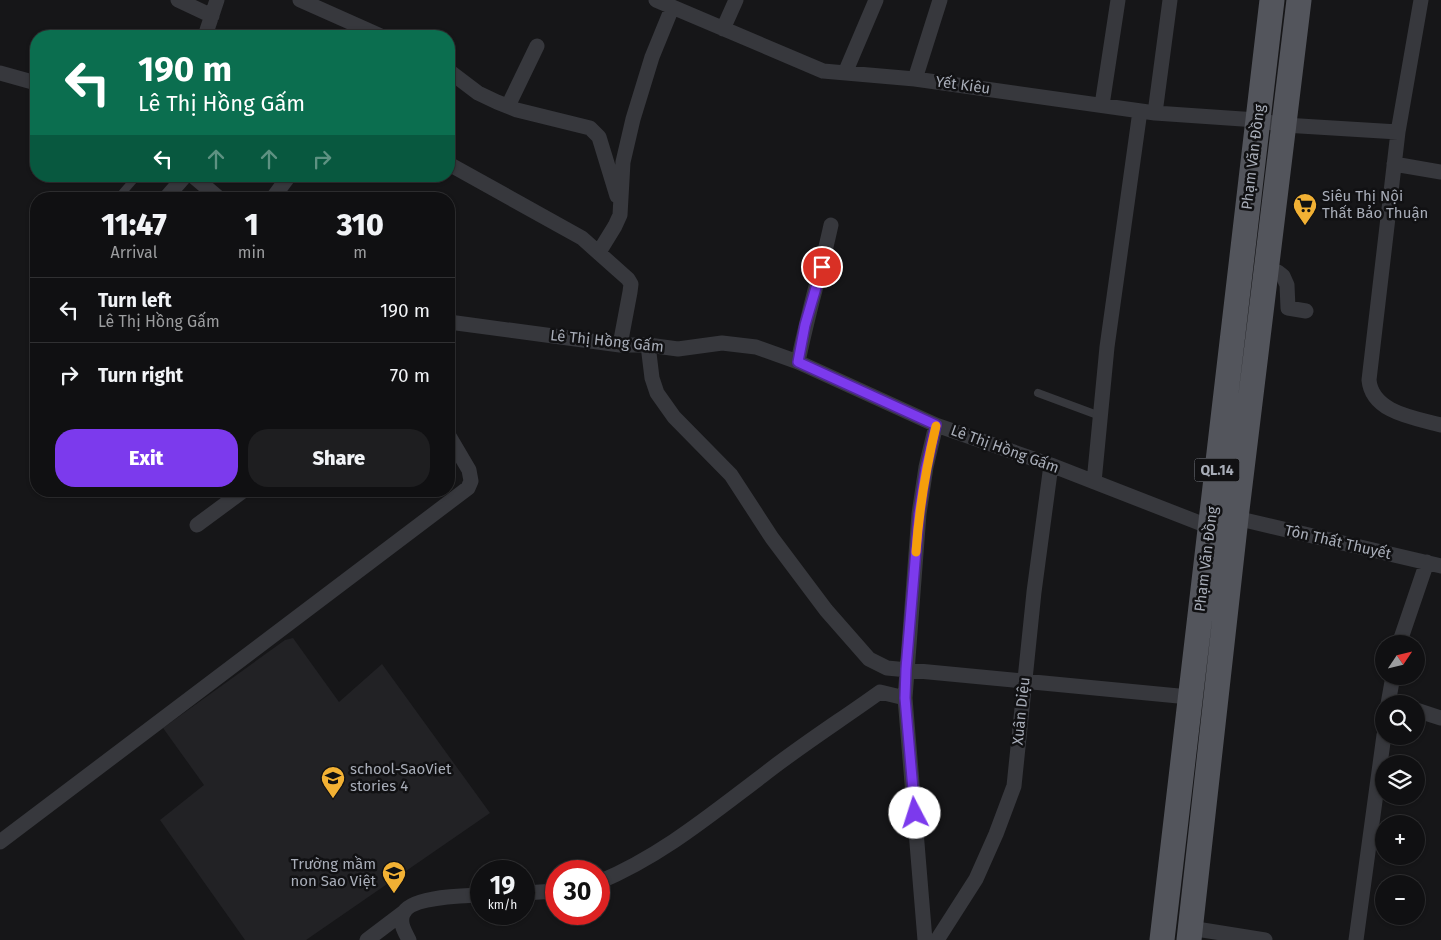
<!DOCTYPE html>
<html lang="en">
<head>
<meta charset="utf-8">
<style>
	:root { --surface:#101012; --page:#1e1e20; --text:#f1f3f6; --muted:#9c9d9f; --line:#303032; --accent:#7c3aed }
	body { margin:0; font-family:"Fira Sans",sans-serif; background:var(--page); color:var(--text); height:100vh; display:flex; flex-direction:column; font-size:19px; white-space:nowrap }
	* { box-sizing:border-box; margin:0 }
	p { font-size:16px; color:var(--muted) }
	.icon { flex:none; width:28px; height:28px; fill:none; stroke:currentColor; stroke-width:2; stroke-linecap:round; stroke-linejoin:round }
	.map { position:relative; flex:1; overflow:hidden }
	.drawer { position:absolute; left:30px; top:192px; width:425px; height:305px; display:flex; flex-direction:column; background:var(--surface); border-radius:20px; box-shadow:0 1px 4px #0004,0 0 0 1px var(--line) }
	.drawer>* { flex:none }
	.banner { position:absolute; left:30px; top:30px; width:425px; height:152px; border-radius:20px; box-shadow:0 1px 4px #0004,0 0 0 1px var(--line); background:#0b6e4f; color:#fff; overflow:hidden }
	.needle { width:32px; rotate:55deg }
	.controls { position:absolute; left:1375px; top:635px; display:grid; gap:10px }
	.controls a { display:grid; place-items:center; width:50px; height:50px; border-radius:50%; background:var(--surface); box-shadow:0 1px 4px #0004,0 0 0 1px var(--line); font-size:25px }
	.speed { position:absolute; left:470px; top:860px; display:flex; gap:10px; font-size:25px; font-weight:700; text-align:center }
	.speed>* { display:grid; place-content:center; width:65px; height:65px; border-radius:50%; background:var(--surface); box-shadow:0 1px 4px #0004,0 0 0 1px var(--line); line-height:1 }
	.speed small { font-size:12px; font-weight:400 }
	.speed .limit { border:8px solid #d22; background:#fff; color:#111 }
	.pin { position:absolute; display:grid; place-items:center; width:42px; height:42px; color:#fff; margin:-21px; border:2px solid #fff; border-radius:50%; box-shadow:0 1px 5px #0007 }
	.me { position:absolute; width:55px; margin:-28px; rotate:355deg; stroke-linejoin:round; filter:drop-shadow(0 0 4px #0008) }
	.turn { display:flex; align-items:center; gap:18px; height:105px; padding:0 25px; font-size:22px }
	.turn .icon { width:65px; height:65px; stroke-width:2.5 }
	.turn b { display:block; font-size:35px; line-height:42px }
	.lanes { display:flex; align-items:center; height:48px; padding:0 25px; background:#0003; justify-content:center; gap:25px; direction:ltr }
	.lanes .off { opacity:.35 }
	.eta { display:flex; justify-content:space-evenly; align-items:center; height:85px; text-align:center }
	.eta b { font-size:30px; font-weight:800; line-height:35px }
	.action { display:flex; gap:10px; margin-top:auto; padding:10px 25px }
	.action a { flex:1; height:58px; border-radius:20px; background:var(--accent); color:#fff; font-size:20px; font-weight:800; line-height:58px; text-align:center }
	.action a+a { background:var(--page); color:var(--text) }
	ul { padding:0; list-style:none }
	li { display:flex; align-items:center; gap:15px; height:65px; padding:0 25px; border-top:1px solid var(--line) }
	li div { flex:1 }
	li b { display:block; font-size:19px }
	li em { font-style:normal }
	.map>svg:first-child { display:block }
	.built { fill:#222225 }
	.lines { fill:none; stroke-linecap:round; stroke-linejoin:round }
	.service { stroke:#37383d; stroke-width:8 }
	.minor { stroke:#37383d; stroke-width:15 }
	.primary { stroke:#53555c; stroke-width:25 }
	.route-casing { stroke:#51269a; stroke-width:12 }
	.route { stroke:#7c3aed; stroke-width:9 }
	.slow { stroke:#f59e0b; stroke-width:9 }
	.labels { text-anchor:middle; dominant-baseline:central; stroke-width:5; stroke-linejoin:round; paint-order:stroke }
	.shield { fill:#111113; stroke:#7b7e86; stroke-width:1 }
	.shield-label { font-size:14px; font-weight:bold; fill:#a8adb8 }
	.street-label { font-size:15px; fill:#a8adb8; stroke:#111113 }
	.poi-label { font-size:15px; fill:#a8adb8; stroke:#111113; text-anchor:start }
</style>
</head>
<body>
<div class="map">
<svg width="1441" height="940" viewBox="0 0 1441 940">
	<rect width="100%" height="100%" fill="#161618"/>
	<path class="built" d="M293,638L339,702L382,664L490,813L306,940H245L160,820L204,785L163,728L285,640Z"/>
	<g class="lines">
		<path class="service" d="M117,199L137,176
			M1038,393L1100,416"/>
		<path class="minor" d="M178,0L212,16
			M300,0L381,36
			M656,0L823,71L915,79L1155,113L1257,120L1284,125L1398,132
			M1421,0L1398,132L1369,380C1372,413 1416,418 1441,425
			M723,29L736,0
			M205,36L217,0
			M449,71L478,93L497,102L517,110L590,128L599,137L617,196
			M0,73L36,83
			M845,73L876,0
			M915,79L940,0
			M1102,105L1118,0
			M508,106L537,46
			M1155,113L1170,0
			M449,164L582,238L628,279L631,284L630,292L620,345
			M1394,164L1441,172
			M193,176L220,199
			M165,199L185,176
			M272,199L289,176
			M599,252L615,226L620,215L623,162L633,119L652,57L672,8
			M1266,273L1278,272L1283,276L1287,285L1288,308L1306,311
			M449,322L620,345H648L678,349L722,343L756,347L798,362L936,425L1051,465L1210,527
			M648,345L652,378L657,393L674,417L731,475L772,538L826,610L869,659L887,668L1189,697
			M798,362C807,316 821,271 831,225
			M1094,482L1107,347L1140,111
			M1236,518L1441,566
			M197,525L243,491
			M1399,644L1427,562
			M1388,704L1393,676
			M1416,710L1441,718
			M0,842L468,488L471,481L469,470L449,436
			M599,882C661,856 709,816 762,776C800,746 841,720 880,692L905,698
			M524,893L556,891
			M1190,928L1265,940
			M367,940L404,912
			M409,940C405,932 399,923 403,914C410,896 464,896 481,895
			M925,940L905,698L919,514L926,467L936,425
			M937,940L976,879L996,834L1014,786L1034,592L1051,465
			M1356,940L1384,735"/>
		<path class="primary" d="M1162,940L1272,0
			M1189,940L1236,518L1299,0"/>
	</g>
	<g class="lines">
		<g class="route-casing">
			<path id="route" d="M822,267L805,325L798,362L936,425L926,468L919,514L906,669L905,698L915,813"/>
		</g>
		<use href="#route" class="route"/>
		<path class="slow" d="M916,552C919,509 926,468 936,426"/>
	</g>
	<defs>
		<g id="supermarket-pin" transform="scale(1.25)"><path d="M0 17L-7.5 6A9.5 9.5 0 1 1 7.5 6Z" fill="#f2b134" stroke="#111113"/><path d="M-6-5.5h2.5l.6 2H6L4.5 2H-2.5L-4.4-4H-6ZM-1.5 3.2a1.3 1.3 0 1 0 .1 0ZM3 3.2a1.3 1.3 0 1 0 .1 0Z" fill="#111"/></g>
		<g id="school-pin" transform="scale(1.25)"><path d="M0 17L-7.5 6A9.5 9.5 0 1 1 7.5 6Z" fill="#f2b134" stroke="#111113"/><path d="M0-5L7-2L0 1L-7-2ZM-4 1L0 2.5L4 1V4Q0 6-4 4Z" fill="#111"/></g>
	</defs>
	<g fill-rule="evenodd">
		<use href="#supermarket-pin" x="1305" y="205"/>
		<use href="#school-pin" x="333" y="778"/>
		<use href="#school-pin" x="394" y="873"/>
	</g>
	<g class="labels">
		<rect class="shield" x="1194.5" y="458.5" width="45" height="23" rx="4"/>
		<g class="shield-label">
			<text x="1217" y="470">QL.14</text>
		</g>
		<g class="street-label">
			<text transform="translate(963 85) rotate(8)">Yết Kiêu</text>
			<text transform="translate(1253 157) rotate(-83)">Phạm Văn Đồng</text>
			<text transform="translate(607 341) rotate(6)">Lê Thị Hồng Gấm</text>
			<text transform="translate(1005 449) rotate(20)">Lê Thị Hồng Gấm</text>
			<text transform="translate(1338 542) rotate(13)">Tôn Thất Thuyết</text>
			<text transform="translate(1206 559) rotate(-83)">Phạm Văn Đồng</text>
			<text transform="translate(1021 711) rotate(-84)">Xuân Diệu</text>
		</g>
		<g class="poi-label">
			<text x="1322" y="196">Siêu Thị Nội<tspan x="1322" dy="17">Thất Bảo Thuận</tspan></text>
			<text x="350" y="769">school-SaoViet<tspan x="350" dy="17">stories 4</tspan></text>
			<text x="376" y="864" text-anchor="end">Trường mầm<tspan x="376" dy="17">non Sao Việt</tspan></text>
		</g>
	</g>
</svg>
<div class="controls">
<a><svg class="needle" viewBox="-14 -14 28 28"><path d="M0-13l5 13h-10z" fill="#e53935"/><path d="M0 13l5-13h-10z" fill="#9c9d9f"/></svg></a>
<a><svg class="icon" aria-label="search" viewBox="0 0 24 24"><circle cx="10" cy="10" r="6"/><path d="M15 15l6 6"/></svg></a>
<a><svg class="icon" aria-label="layers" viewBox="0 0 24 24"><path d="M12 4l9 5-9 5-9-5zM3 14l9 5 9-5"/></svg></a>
<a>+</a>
<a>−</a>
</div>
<div class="speed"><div>19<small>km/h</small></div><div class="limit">30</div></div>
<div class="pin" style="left:822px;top:267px;background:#d93025"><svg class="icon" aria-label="arrive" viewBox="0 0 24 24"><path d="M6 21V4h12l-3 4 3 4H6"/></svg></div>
<svg class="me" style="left:915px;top:813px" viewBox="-20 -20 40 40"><circle r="19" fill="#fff"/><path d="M0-13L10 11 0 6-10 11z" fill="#7c3aed"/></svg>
<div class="banner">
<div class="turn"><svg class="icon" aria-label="left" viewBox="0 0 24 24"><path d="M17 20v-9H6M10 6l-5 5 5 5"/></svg><div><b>190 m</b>Lê Thị Hồng Gấm</div></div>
<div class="lanes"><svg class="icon" aria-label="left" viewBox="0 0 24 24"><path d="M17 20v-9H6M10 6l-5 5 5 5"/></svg><svg class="icon off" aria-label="ahead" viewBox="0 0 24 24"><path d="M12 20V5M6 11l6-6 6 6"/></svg><svg class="icon off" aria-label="ahead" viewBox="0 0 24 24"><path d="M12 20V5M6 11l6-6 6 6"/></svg><svg class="icon off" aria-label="right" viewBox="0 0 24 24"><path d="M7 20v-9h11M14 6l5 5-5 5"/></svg></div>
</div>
<section class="drawer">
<div class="eta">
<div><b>11:47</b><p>Arrival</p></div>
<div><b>1</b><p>min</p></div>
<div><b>310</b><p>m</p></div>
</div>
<ul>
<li><svg class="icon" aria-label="left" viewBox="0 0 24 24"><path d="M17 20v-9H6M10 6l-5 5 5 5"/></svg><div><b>Turn left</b><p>Lê Thị Hồng Gấm</p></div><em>190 m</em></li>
<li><svg class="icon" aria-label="right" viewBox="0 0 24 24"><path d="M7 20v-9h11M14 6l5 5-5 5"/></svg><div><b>Turn right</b></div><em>70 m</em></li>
</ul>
<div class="action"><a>Exit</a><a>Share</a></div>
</section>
</div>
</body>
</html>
